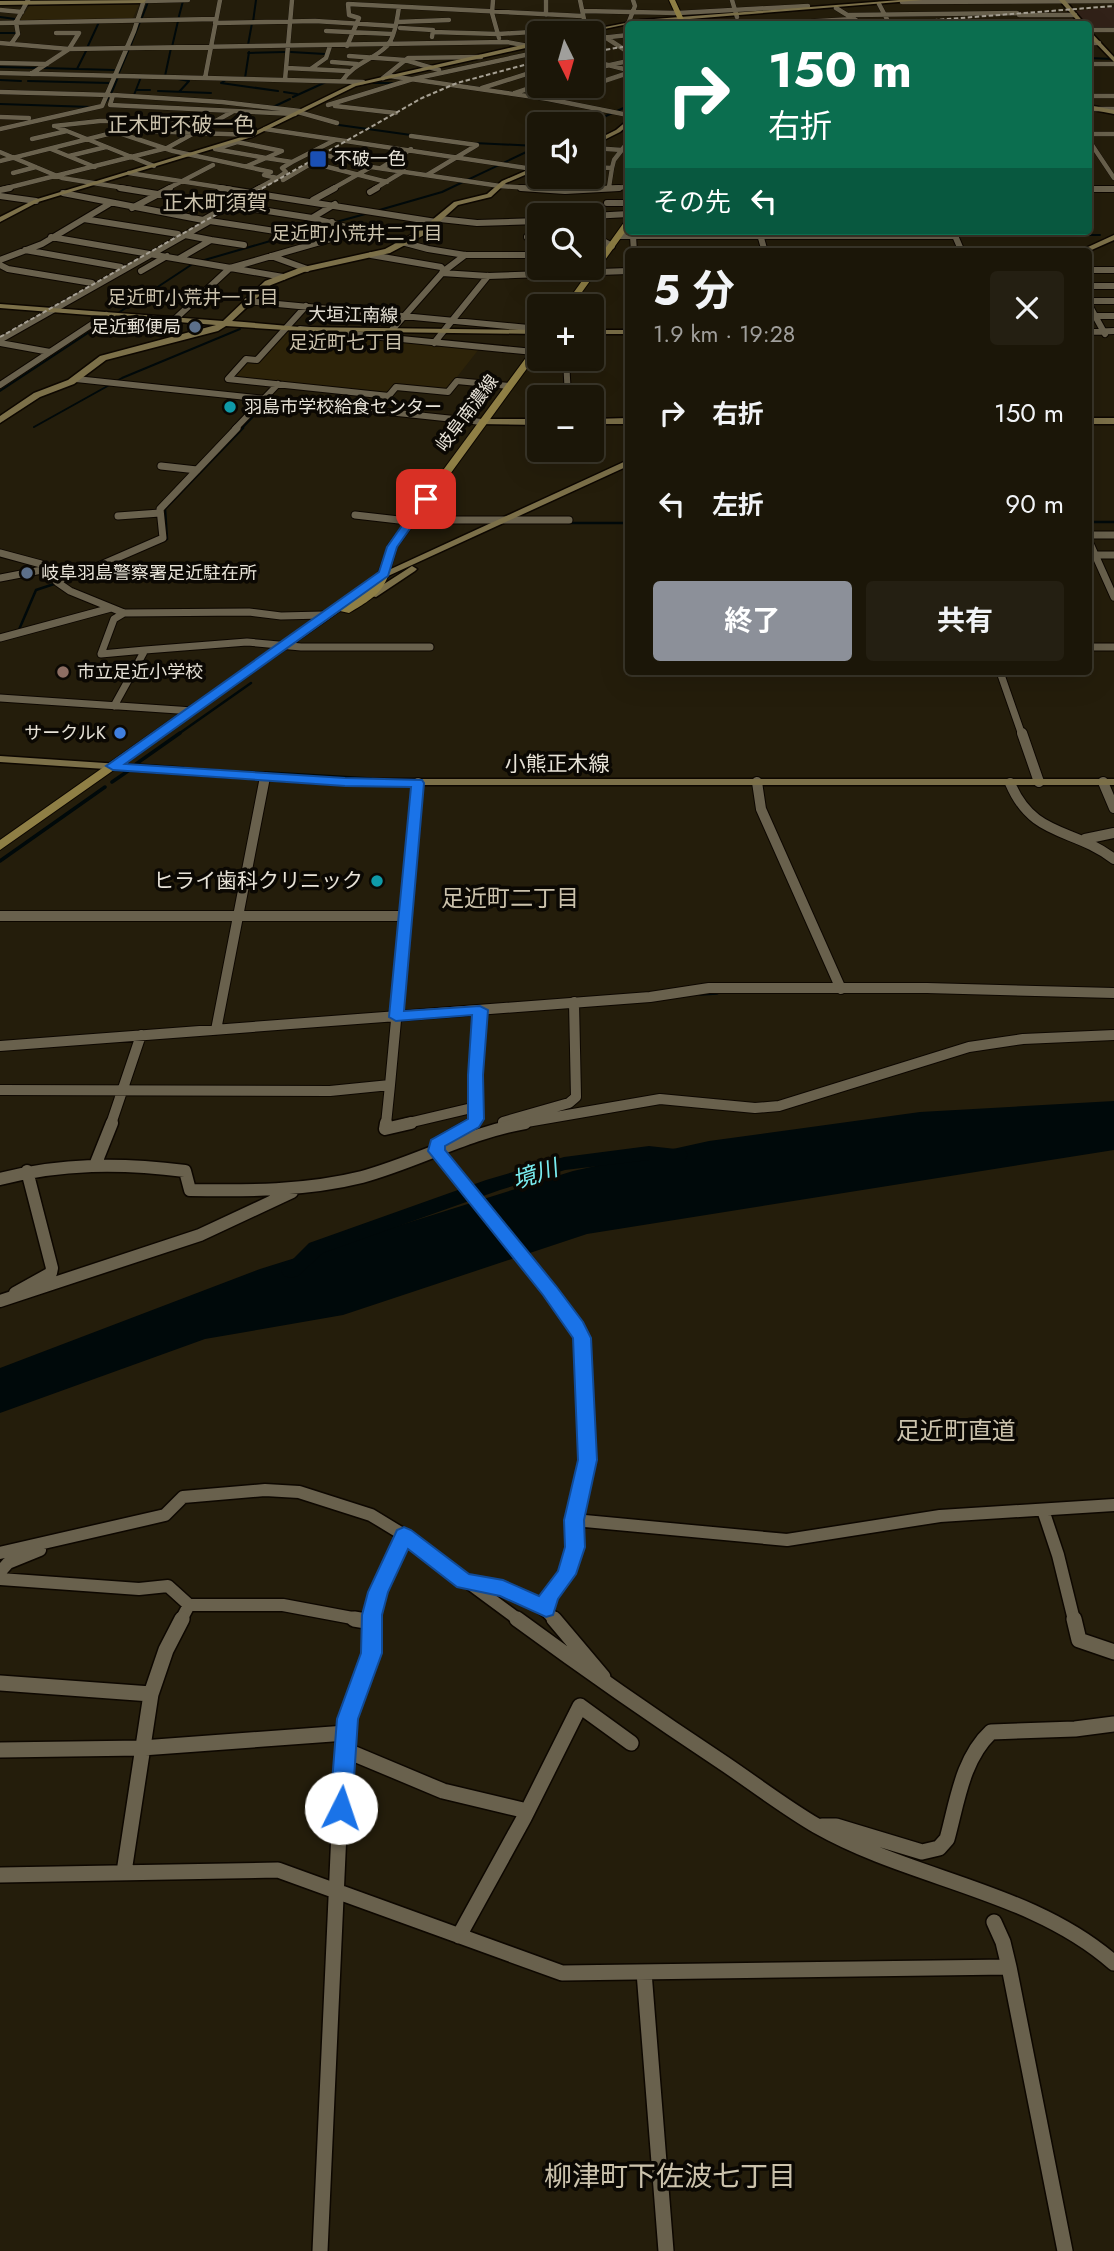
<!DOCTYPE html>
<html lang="ja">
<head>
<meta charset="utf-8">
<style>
	:root { --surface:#1b1608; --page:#241f12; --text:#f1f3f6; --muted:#a09f9c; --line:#393529; --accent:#8c9099 }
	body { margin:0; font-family:Jost,"Noto Sans JP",sans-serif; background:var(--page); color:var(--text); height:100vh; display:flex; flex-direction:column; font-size:26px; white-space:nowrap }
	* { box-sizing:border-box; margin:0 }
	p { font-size:23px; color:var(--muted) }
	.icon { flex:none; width:38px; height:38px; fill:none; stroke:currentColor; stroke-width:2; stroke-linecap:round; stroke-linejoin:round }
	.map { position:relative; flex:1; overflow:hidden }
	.side { position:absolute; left:625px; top:248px; width:467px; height:427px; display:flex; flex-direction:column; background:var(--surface); border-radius:7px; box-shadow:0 7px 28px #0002,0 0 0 2px var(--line) }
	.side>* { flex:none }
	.top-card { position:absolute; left:625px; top:21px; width:467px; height:214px; border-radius:7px; box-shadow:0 7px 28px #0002,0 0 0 2px var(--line); background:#0b6e4f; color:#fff; overflow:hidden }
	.needle { width:46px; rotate:175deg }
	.fabs { position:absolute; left:527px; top:21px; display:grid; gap:14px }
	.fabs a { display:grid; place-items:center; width:77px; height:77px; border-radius:7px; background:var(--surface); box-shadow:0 7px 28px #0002,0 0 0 2px var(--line); font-size:35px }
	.pin { position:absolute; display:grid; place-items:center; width:60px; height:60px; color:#fff; margin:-30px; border-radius:14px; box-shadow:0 4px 10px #0006 }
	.me { position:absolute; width:77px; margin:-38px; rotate:4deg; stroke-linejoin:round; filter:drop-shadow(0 0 5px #0008) }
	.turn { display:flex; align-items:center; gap:24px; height:147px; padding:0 28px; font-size:32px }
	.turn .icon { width:91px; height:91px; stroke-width:2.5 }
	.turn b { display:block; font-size:49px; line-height:60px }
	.then { display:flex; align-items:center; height:66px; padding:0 28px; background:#0003; gap:14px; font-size:26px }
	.round { display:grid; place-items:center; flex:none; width:74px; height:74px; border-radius:7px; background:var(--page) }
	.headline { display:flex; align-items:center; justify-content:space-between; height:119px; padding:0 28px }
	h1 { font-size:42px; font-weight:700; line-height:52px }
	.cta { display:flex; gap:14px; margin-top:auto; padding:14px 28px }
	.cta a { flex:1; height:80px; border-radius:7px; background:var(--accent); color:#fff; font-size:28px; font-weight:700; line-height:80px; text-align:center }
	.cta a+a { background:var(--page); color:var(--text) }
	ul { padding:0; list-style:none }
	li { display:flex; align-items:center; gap:21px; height:91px; padding:0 28px }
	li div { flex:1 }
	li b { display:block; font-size:26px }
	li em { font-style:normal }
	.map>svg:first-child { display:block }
	.built { fill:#2d2309 }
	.industrial { fill:#312118 }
	.water { fill:#00090a }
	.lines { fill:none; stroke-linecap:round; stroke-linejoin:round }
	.stream-far2 { stroke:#00090a; stroke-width:2 }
	.stream-far1 { stroke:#00090a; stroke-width:2.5 }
	.stream { stroke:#00090a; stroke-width:3.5 }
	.river { fill:#00090a; fill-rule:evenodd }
	.street-far5-casing { stroke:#0d0700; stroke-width:5 }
	.street-far4-casing { stroke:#0d0700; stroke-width:8 }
	.street-far3-casing { stroke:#0d0700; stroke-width:9 }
	.street-far2-casing { stroke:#0d0700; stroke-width:12 }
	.street-far1-casing { stroke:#0d0700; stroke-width:15 }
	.street-casing { stroke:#0d0700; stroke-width:18 }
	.secondary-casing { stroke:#0d0700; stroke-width:3 }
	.primary-casing { stroke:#0d0700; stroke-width:2 }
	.street-far5 { stroke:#69614d; stroke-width:4.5 }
	.street-far4 { stroke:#69614d; stroke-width:6 }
	.street-far3 { stroke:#69614d; stroke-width:7 }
	.street-far2 { stroke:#69614d; stroke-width:10 }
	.street-far1 { stroke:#69614d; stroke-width:12 }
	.street { stroke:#69614d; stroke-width:15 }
	.secondary { fill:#7c7049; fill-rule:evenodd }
	.primary { fill:#8f7f45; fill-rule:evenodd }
	.rail { stroke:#a6a093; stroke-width:2; stroke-dasharray:4.5 2.5; stroke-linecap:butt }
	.route { fill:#1a73e8; stroke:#114b97; stroke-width:2 }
	.transit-dot { fill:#1a4fb4; stroke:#0b0803; stroke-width:2.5 }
	.service-dot { fill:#5c6f8a; stroke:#0b0803; stroke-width:2.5 }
	.culture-dot { fill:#0f9aa8; stroke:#0b0803; stroke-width:2.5 }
	.education-dot { fill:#8d6e63; stroke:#0b0803; stroke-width:2.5 }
	.shop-dot { fill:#3f7fe0; stroke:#0b0803; stroke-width:2.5 }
	.labels { text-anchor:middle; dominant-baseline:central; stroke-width:7; stroke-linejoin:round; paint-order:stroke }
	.far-poi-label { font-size:18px; fill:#e7e2d7; stroke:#0b0803; text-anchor:start }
	.far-street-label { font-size:18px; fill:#e7e2d7; stroke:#0b0803 }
	.far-neighbourhood-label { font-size:19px; fill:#cbc2ac; stroke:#0b0803 }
	.far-quarter-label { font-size:21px; fill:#cbc2ac; stroke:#0b0803 }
	.street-label { font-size:21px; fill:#e7e2d7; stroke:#0b0803 }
	.poi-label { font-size:21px; fill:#e7e2d7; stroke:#0b0803; text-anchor:end }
	.neighbourhood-label { font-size:23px; fill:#cbc2ac; stroke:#0b0803 }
	.water-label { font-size:23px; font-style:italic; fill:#79edf0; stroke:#0b0803 }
	.quarter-label { font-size:24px; fill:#cbc2ac; stroke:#0b0803 }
	.near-neighbourhood-label { font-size:28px; fill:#cbc2ac; stroke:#0b0803 }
</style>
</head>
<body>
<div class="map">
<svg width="1114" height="2251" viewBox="0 0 1114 2251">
	<rect width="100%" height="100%" fill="#241d0b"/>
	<path class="built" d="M140,2L132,20L19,21L31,4Z
		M287,331L479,349L446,391L393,386L385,394L230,378L247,361L258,362Z"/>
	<path class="industrial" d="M1114,7V29L1089,28L1088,24H1085L1075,11Z"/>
	<path class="water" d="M1114,1101V1150L587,1234L343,1315L205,1339L0,1413V1368L260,1269L573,1171L709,1141L920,1112Z"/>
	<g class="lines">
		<path class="stream-far2" d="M0,17L15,19L13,22
			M141,20L148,2
			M178,20L183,1
			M253,22L256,0
			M0,33H15
			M248,45L252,23
			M130,47L140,22
			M172,47L178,21
			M87,48L99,22
			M291,52L325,54
			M248,53L285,52
			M1088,58L1114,59
			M0,67L39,68
			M43,68L114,70
			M77,69L87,49
			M118,75L129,49
			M165,76L171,48
			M245,78L249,52
			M178,79L189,81L179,92
			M0,80L21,81
			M226,80L221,83L278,91
			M28,81L110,83
			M367,83H393
			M136,90H150
			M158,91L211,93
			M284,92L297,94
			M111,94L118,77
			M134,95L141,77
			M293,97L326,82
			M0,104L92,107
			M102,107L110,96
			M273,107L290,99
			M588,124L628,106
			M339,125L411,135
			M474,143L537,146
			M376,211L442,192L539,146
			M336,222L369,213
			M960,235H1100
			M201,261L291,235
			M0,391L194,263
			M34,427L122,378L240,329
			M241,429L268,401"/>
		<path class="stream-far1" d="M1088,522H1114
			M568,523H628
			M164,541L167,539L165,509L243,428
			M18,632L36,590L54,584
			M177,735L251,683"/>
		<path class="stream" d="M136,764L180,733
			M138,765L183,768
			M240,772L262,773
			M268,773L371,779
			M112,782L128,771
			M0,861L105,787
			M700,994L717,993"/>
		<path class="river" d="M649,1146L685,1150L688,1155L685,1160H649L565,1170L500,1190L323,1253L298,1276L291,1278L284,1276L281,1271L309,1243L486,1180L564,1157Z"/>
		<g class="street-far5-casing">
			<path id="street-far5" d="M493,0L492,13L499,38
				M546,0V15
				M580,0L585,24L628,52
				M732,0L737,17
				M144,1L188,0
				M902,2L1114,1
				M879,4L889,23
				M836,8L862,24
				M0,10L22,12
				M584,11L678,13L808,6
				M849,15L1017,13
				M1019,15H1075
				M397,22L449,20
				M0,23L216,19
				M215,23L315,21L395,26
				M628,24L635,6L633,0
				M768,24L853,19
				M400,28L433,30L432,37
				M1088,30H1114
				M326,31L392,34
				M433,32L498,34
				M498,34L547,31L585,24
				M592,39L628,35
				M0,43L69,49L507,42L539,48
				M1088,43H1099
				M11,44L18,34L16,22L28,0
				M347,46L359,18L349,15L348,4L582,16
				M349,56L405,60L439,70
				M592,61L628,70
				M332,62L357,64
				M0,63L47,64
				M1088,64H1114
				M287,68L348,71
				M312,68L326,58L330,46
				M592,69L628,61
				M0,73L363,82
				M31,74L69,49L79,33H56
				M390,76L548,99L628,115
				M205,78L220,0
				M383,78L408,58L481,57
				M285,80L292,0
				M342,81C354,63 373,60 387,46C395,37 397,19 399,7
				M592,85L628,73
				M482,88L539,70
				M0,92L110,95
				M515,93L539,85
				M1088,96H1114
				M551,98L589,86
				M328,105L413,79L539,52
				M335,106L396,113
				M1088,109H1114
				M298,112L337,123
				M295,114L110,105L113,95L222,102L300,111
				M0,117L29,118
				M163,119L217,121
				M57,127L154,166
				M0,129L102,106L134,31L144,0
				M265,129L533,169
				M119,130L252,135
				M116,132L173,151L271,172L264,175L277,178L286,172L282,168L292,162L266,158
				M1088,134H1114
				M411,136L477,145L427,175
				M32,139L67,131
				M1088,139L1114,178
				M237,142L282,151L266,158L215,149Z
				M592,148L622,150
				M51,149L95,167
				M0,152L62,178L131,189
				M325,155L371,167
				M69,156L106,147
				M0,161L116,132L128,121H100L54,126
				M292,162L335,140
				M247,166L266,158
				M592,167L612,168L609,187
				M381,168L411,149
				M612,168L614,160L628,142
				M13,173L36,167
				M129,173L231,189
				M283,180L312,163L387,182
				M3,189L167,148L232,112
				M167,189L213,165
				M257,189L277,178
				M332,189L371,167L500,186L543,189
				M374,189L404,171
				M591,189L628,187
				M1088,189H1114"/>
		</g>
		<g class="street-far4-casing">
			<path id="street-far4" d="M120,188L226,205
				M220,188L436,222
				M521,188L565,191L619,188
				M1088,189H1114
				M0,190L10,188
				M370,192L377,188
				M63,193L203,220L260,188
				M0,196L36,201
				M313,200L335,188
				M607,203H628
				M236,206L312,218L335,204
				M132,208L170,188
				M592,216L628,214
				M312,218L428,249L465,255H539
				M84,219L178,234
				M440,219L477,223L539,221
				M759,231L765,252
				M953,231L962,252
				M592,235L612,246
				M619,236H955
				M633,236L634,252
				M51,237L283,277
				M527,237L539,236
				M211,240L244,245
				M592,249L612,246
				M25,250L121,267
				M371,255L441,267L444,271
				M271,256L307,269
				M180,258L211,240L185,235
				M0,260L42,244L109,204
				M0,265L8,269L92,283
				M1088,270H1114
				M141,271L167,256
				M442,273L488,276L628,271
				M1088,286H1114
				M247,301L539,329
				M1088,301H1114
				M1088,303L1105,334
				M306,306L257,360L246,359L228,379L389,396
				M1092,316H1114
				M174,320L230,268L362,230
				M300,329L534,352
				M391,331L444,271L465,255
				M1088,332L1114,331
				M0,340L210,221L288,233L332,222
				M0,343L50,352
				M434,343L488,276
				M566,359L568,397
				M76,379L482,422
				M0,385L106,315
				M376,411L396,387L448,392L457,381L509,386
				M235,429L278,384"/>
		</g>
		<g class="street-far3-casing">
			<path id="street-far3" d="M161,466L197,470
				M355,515L399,520H569
				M118,516L160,513
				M1088,535H1114
				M1088,539L1114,597
				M0,553L41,564L57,582L70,591L124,613L249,612L281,616L323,615
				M1095,555H1114
				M0,578L47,569
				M56,581L87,571L163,538L160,509L237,428
				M0,638L111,608
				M1088,647H1114
				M145,650L247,642L301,647H430
				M1000,672L1022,735
				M0,698L193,711
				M114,706L145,650L101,654L114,619L124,613"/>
		</g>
		<g class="street-far2-casing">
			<path id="street-far2" d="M1022,733L1039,782
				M757,782L761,809L841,989
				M1103,782L1114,808
				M1010,783C1033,838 1072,827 1114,859
				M1085,839L1114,833
				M0,916H406
				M216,1030L265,777
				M0,1046L650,997L709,988H927L1114,993
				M0,1090L330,1091L390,1085L418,783
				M503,1122L569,1103L576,1097L574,1002
				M111,1124L141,1035
				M386,1124L390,1085
				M404,1124L476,1107
				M472,1124L476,1119L475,1075L480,1010
				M515,1124L660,1099L755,1108L779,1106L969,1047L1023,1039L1114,1035"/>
		</g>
		<g class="street-far1-casing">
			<path id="street-far1" d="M386,1123L385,1129L411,1123
				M474,1123L437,1144V1151L550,1290L582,1338L586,1474L574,1520L575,1547L566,1574L549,1597L546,1609
				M96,1163L112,1123
				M0,1179C62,1163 121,1163 185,1171L190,1190C247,1191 306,1191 362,1177C417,1162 468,1133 525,1123
				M15,1293L51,1273L52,1268L27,1171
				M0,1301L200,1235L292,1192
				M1043,1510L1058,1555L1074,1620
				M574,1520L787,1540L940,1516L1114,1505
				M0,1553L165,1515L183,1497L265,1490L299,1492L371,1515L404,1535L519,1620
				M0,1572L8,1563L40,1550
				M0,1579L139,1589L168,1586L189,1605
				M467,1582C498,1588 534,1595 555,1620
				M181,1620L189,1605H283L363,1620
				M372,1620L378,1592L404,1535"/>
		</g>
		<g class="street-casing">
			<path id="street" d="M354,1619L372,1622
				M517,1619C585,1669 654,1717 725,1764C756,1785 786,1808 817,1826C912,1880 1031,1890 1114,1963
				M554,1619L603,1677
				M1074,1619L1079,1640L1114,1652
				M0,1683L151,1694
				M0,1750L142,1748L346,1733
				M345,1750L443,1791L527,1811
				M822,1826H836L922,1852L939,1848L947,1839C957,1803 962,1759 991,1732L1075,1729L1114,1724
				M124,1872L151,1694L166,1650L182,1619
				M0,1875L278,1870L562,1973L1009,1967
				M994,1922L1003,1942L1009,1967L1065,2251
				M459,1936L524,1818L580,1706L631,1743
				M644,1972L666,2251
				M320,2251L339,1832L347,1719L372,1653V1619"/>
		</g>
		<g class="secondary-casing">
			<path id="secondary" d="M146,0L144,3L0,5V1Z
				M900,0H923L628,24L585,33H574L641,20Z
				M1059,0H1065L1085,24H1080Z
				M1088,29L1114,57V62L1088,35Z
				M539,41V45L356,86L252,137L38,202L0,222V217L34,200L248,135L352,84Z
				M1088,105L1114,110V114L1088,109Z
				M628,120V125L620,132L592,146V142L616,130Z
				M539,165V169L506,183L491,197L458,205L426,234L390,253L304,272L271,285L232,321L300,327L539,330V334L300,331L226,326L218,331L106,360L74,384L40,397L0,423V416L34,393L68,380L100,356L216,325L0,308V304L223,321L265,281L299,268L385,249L420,230L454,202L487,194L502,181Z
				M1114,235V240L1087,252H1077Z
				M592,330H628V334H592Z
				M628,418V424H592V419Z
				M1088,418H1114V424H1088Z
				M482,419H539V425L479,424V420Z
				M628,460V466L388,576L380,574Z
				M412,566L417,569L415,571L376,597L367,595Z
				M0,756L345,779H1114V785H345L0,762Z"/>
		</g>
		<g class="primary-casing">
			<path id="primary" d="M669,0H675L686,24H680Z
				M625,221H628V228L572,306H564Z
				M539,343V352L397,547C385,587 387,591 349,613L340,611L0,850V840L378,574L388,545L536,344Z"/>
		</g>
		<use href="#street-far5" class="street-far5"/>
		<use href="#street-far4" class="street-far4"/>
		<use href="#street-far3" class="street-far3"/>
		<use href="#street-far2" class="street-far2"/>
		<use href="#street-far1" class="street-far1"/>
		<use href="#street" class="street"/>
		<use href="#secondary" class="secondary"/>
		<use href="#primary" class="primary"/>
		<path class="rail" d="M884,24L1114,6
			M592,52L628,46
			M0,337L422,98L457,83L539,61"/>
	</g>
	<path class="route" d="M422,497L431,499L397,547L388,576L125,764L345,778L422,780L424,783L404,1011L480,1006L488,1010L483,1075L484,1119L479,1127L445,1146V1150L556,1286L583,1322L591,1338L597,1460L584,1520L585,1547L576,1574L558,1599L553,1615L546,1617L500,1596L457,1587L408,1549L388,1592L382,1615V1653L358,1719L352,1808L349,1815L341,1818L334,1815L330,1808L337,1719L361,1653L362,1615L368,1592L397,1530L404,1527L411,1530L469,1574L503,1580L539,1596L558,1571L565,1547L564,1520L578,1460L573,1338L543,1295L428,1151L431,1140L468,1119V1075L472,1015L396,1021L389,1017L411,787L345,786L113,770L106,766L379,572L387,547Z"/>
	<rect class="transit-dot" x="309" y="150" width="18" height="18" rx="3.5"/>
	<g class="service-dot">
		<circle cx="195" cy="327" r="7"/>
		<circle cx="27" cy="573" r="7"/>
	</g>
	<g class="culture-dot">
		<circle cx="230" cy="407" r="7"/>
		<circle cx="377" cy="881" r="7"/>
	</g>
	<circle class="education-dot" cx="63" cy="672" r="7"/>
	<circle class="shop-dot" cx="120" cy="733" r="7"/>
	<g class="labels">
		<g class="far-poi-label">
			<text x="334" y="159">不破一色</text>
			<text x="181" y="327" text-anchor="end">足近郵便局</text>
			<text x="244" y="407">羽島市学校給食センター</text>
			<text x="41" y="573">岐阜羽島警察署足近駐在所</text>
			<text x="77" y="672">市立足近小学校</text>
			<text x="106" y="733" text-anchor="end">サークルK</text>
		</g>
		<g class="far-street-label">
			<text transform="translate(353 315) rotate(1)">大垣江南線</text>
			<text transform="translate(467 413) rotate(-53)">岐阜南濃線</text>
		</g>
		<g class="far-neighbourhood-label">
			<text x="357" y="233">足近町小荒井二丁目</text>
			<text x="193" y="297">足近町小荒井一丁目</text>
			<text x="346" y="342">足近町七丁目</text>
		</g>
		<g class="far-quarter-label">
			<text x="181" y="125">正木町不破一色</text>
			<text x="215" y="203">正木町須賀</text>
		</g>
		<g class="street-label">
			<text x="557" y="764">小熊正木線</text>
		</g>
		<g class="poi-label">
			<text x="363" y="881">ヒライ歯科クリニック</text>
		</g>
		<g class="neighbourhood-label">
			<text x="510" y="898">足近町二丁目</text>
		</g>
		<g class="water-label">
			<text transform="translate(535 1174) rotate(-18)">境川</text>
		</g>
		<g class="quarter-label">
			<text x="956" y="1430">足近町直道</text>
		</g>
		<g class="near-neighbourhood-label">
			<text x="670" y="2176">柳津町下佐波七丁目</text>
		</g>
	</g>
</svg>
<div class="fabs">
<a><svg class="needle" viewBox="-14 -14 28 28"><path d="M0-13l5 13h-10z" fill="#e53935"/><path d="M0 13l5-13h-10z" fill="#a09f9c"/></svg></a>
<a><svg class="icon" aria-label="sound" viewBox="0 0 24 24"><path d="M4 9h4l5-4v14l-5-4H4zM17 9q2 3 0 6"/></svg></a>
<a><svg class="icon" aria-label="search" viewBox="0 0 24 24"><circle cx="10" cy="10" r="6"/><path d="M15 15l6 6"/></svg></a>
<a>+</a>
<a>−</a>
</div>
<div class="pin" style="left:426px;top:499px;background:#d93025"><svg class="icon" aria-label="arrive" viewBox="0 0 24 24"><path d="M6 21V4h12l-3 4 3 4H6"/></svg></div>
<svg class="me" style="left:341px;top:1808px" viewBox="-20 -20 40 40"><circle r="19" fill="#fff"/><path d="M0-13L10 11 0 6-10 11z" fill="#1a73e8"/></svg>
<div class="top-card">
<div class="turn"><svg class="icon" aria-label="right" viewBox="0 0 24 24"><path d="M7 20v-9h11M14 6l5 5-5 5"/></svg><div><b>150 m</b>右折</div></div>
<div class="then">その先<svg class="icon" aria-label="left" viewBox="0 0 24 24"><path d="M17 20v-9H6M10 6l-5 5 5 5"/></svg></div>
</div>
<section class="side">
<div class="headline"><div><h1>5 分</h1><p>1.9 km · 19:28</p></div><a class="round"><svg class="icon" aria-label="close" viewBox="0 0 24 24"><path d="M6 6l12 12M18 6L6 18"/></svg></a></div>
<ul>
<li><svg class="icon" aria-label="right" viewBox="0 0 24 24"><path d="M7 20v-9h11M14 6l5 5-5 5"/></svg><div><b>右折</b></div><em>150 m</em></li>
<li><svg class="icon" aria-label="left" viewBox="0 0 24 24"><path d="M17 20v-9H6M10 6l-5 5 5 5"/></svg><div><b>左折</b></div><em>90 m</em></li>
</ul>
<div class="cta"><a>終了</a><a>共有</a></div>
</section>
</div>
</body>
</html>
